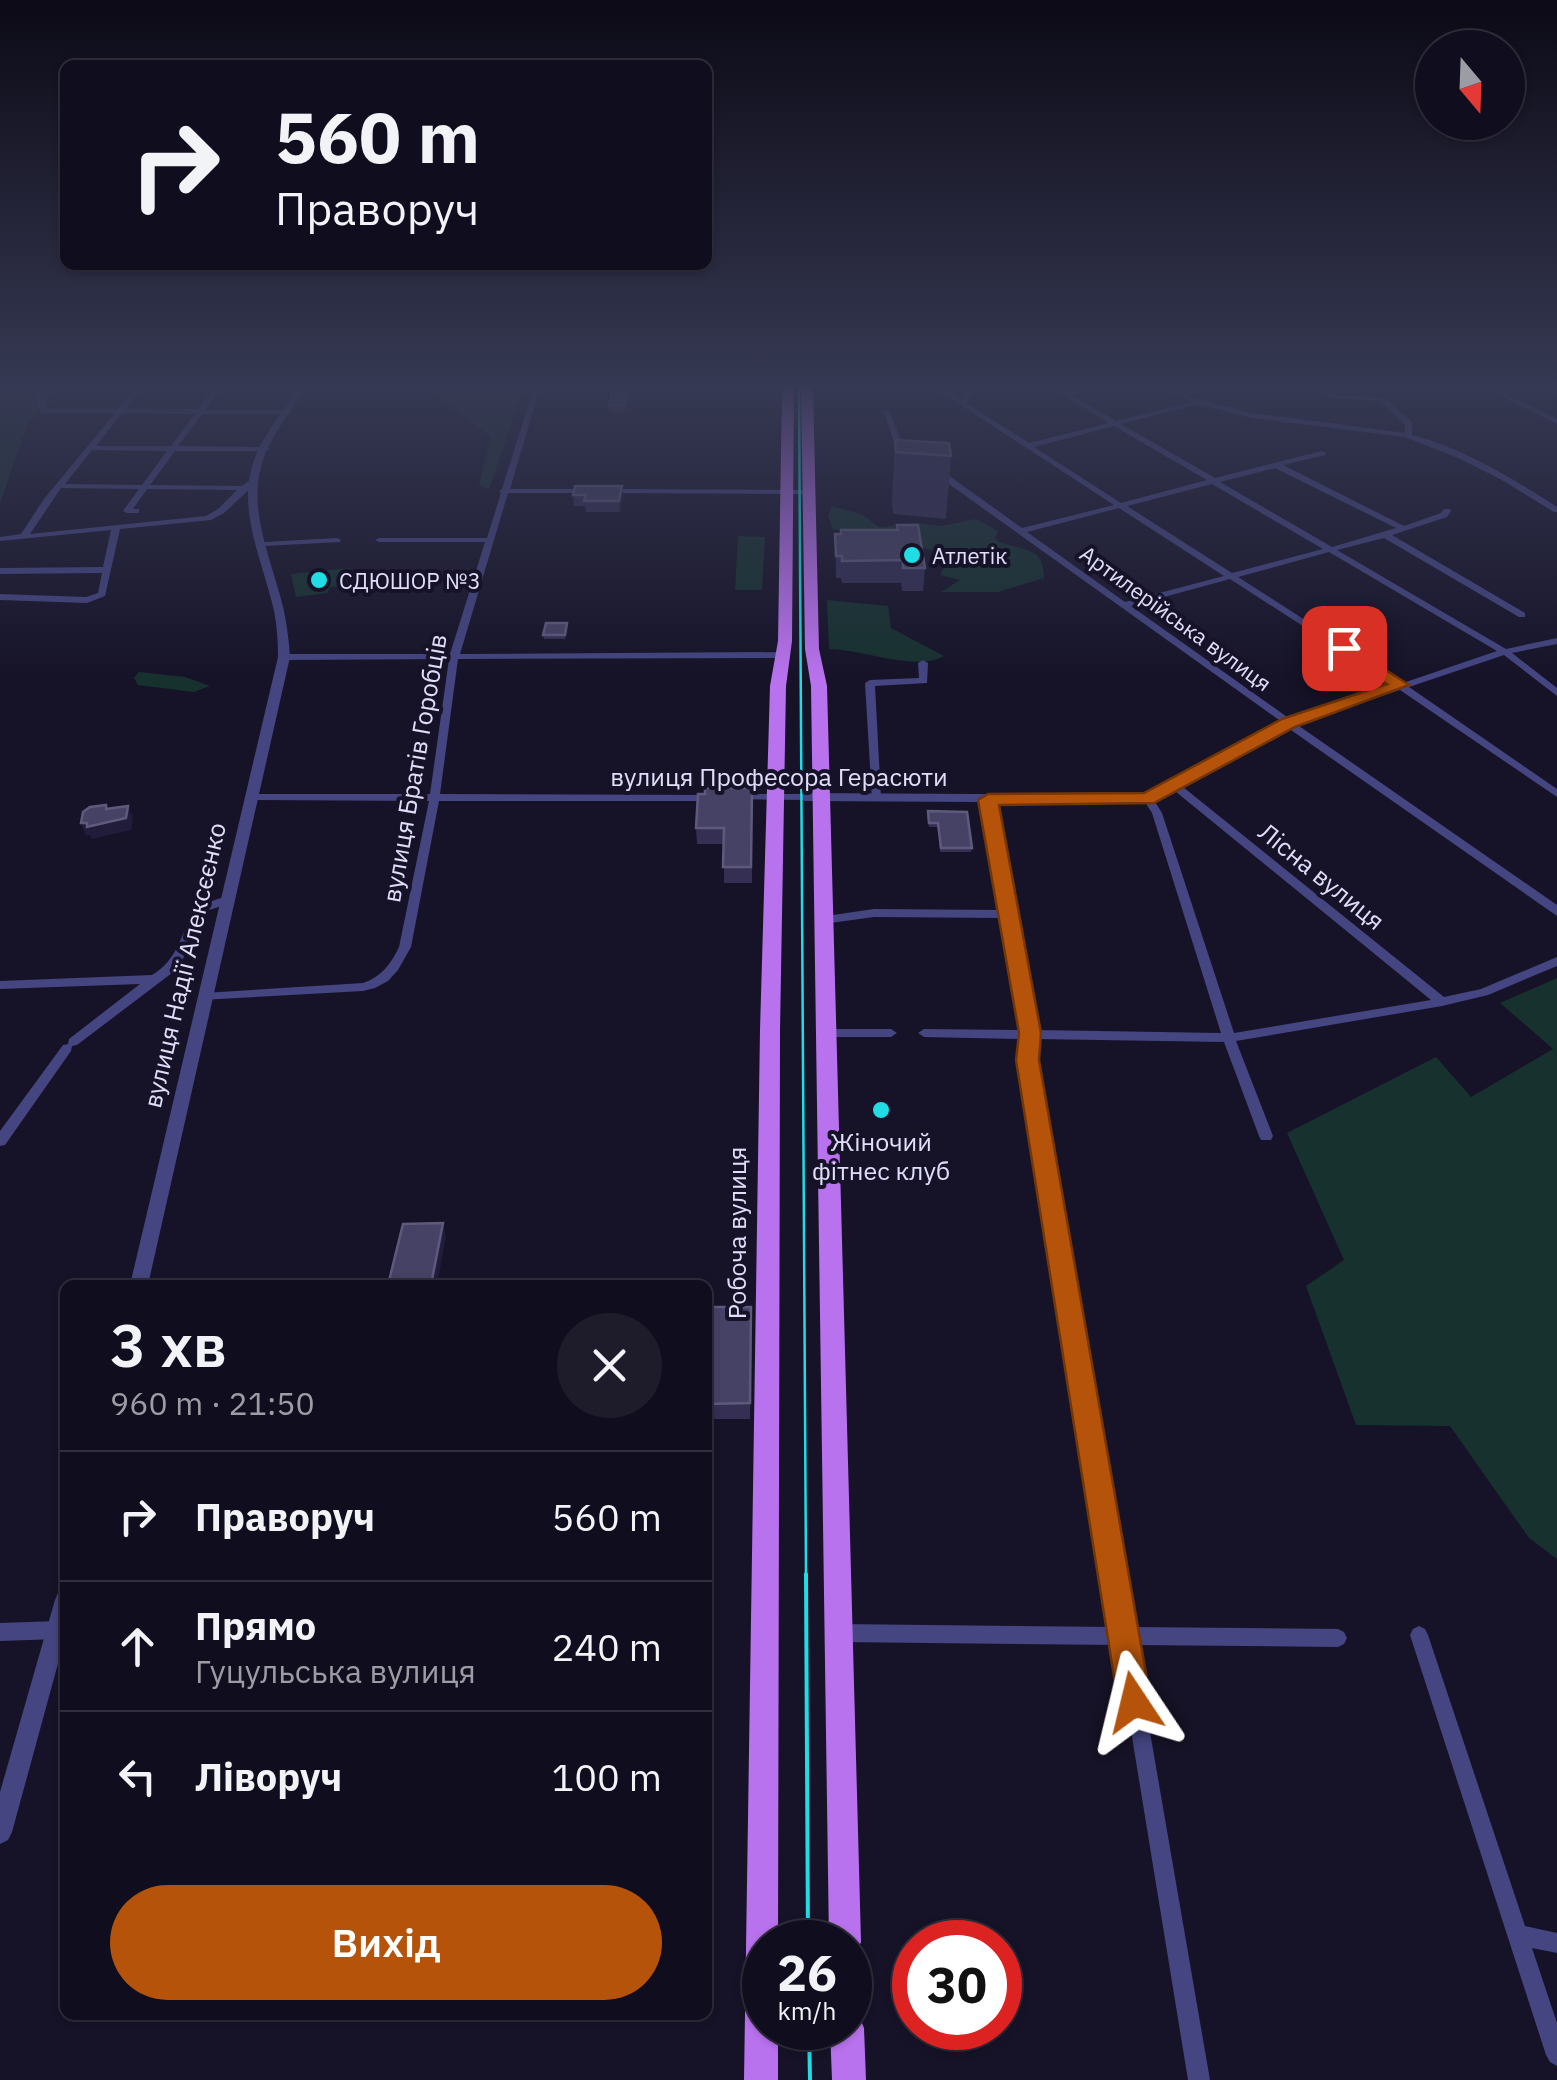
<!DOCTYPE html>
<html lang="uk">
<head>
<meta charset="utf-8">
<style>
	:root { --surface:#100e1e; --page:#1e1c2b; --text:#f1f3f6; --muted:#9c9ca4; --line:#302e3c; --accent:#b45309 }
	body { margin:0; font-family:"IBM Plex Sans",sans-serif; background:var(--page); color:var(--text); height:100vh; display:flex; flex-direction:column; font-size:38px; white-space:nowrap }
	* { box-sizing:border-box; margin:0 }
	p { font-size:32px; color:var(--muted) }
	.icon { flex:none; width:55px; height:55px; fill:none; stroke:currentColor; stroke-width:2; stroke-linecap:round; stroke-linejoin:round }
	.map { position:relative; flex:1; overflow:hidden }
	.sheet { position:absolute; left:60px; top:1280px; width:652px; height:740px; display:flex; flex-direction:column; background:var(--surface); border-radius:15px; box-shadow:0 2px 8px #0004,0 0 0 2px var(--line) }
	.sheet>* { flex:none }
	.guide { position:absolute; left:60px; top:60px; width:652px; height:210px; border-radius:15px; box-shadow:0 2px 8px #0004,0 0 0 2px var(--line); background:#100e1e; color:var(--text); overflow:hidden }
	.needle { width:65px; rotate:161deg }
	.fabs { position:absolute; left:1415px; top:30px; display:grid; gap:20px }
	.fabs a { display:grid; place-items:center; width:110px; height:110px; border-radius:50%; background:var(--surface); box-shadow:0 2px 8px #0004,0 0 0 2px var(--line); font-size:50px }
	.speed { position:absolute; left:742px; top:1920px; display:flex; gap:20px; font-size:50px; font-weight:700; text-align:center }
	.speed>* { display:grid; place-content:center; width:130px; height:130px; border-radius:50%; background:var(--surface); box-shadow:0 2px 8px #0004,0 0 0 2px var(--line); line-height:1 }
	.speed small { font-size:25px; font-weight:400 }
	.speed .limit { border:15px solid #d22; background:#fff; color:#111 }
	.pin { position:absolute; display:grid; place-items:center; width:85px; height:85px; color:#fff; margin:-42px; border-radius:20px; box-shadow:0 5px 15px #0006 }
	.me { position:absolute; width:110px; margin:-55px; rotate:350deg; stroke-linejoin:round; filter:drop-shadow(0 0 8px #0008) }
	.turn { display:flex; align-items:center; gap:35px; height:210px; padding:0 50px; font-size:45px }
	.turn .icon { width:130px; height:130px; stroke-width:2.5 }
	.turn b { display:block; font-size:70px; line-height:85px }
	.round { display:grid; place-items:center; flex:none; width:105px; height:105px; border-radius:52px; background:var(--page) }
	.overview { display:flex; align-items:center; justify-content:space-between; height:170px; padding:0 50px }
	h1 { font-size:60px; font-weight:600; line-height:75px }
	.button { display:flex; gap:20px; margin-top:auto; padding:20px 50px }
	.button a { flex:1; height:115px; border-radius:60px; background:var(--accent); color:#fff; font-size:40px; font-weight:600; line-height:115px; text-align:center }
	ul { padding:0; list-style:none }
	li { display:flex; align-items:center; gap:30px; height:130px; padding:0 50px; border-top:2px solid var(--line) }
	li div { flex:1 }
	li b { display:block; font-size:38px }
	li em { font-style:normal }
	.map>svg:first-child { display:block }
	.green { fill:#17312f }
	.lines { fill:none; stroke-linecap:round; stroke-linejoin:round }
	.minor { fill:#444581; fill-rule:evenodd }
	.tertiary { fill:#444581; fill-rule:evenodd }
	.primary { fill:#b972ee; fill-rule:evenodd }
	.tram-far1 { stroke:#20dce5; stroke-width:2.5 }
	.tram { stroke:#20dce5; stroke-width:4 }
	.wall { fill:#342f53 }
	.shaded-wall { fill:#201c3a }
	.building { fill:#464265; stroke:#5e5a7c; stroke-width:2.5 }
	.route { fill:#b45309; stroke:#753606; stroke-width:2.5 }
	.poi-dot { fill:#20dce5; stroke:#161328; stroke-width:4 }
	.labels { text-anchor:middle; dominant-baseline:central; stroke-width:8; stroke-linejoin:round; paint-order:stroke }
	.far-poi-label { font-size:22px; fill:#e0defb; stroke:#161328; text-anchor:start }
	.far-street-label { font-size:22px; fill:#e0defb; stroke:#161328 }
	.street-label { font-size:25px; fill:#e0defb; stroke:#161328 }
	.poi-label { font-size:25px; fill:#e0defb; stroke:#161328 }
</style>
</head>
<body>
<div class="map">
<svg width="1557" height="2080" viewBox="0 0 1557 2080">
	<rect width="100%" height="100%" fill="#161328"/>
	<path class="green" d="M0,387H62L28,423L0,503Z
		M434,387H524L489,489L479,485L491,437L439,397Z
		M832,506L863,515L879,527L917,523L941,526L976,519L998,531L995,538L999,542C1025,551 1044,547 1044,578L998,592H941L960,580L940,575L950,556L918,546L833,529L828,516Z
		M738,536L765,537L762,590H735Z
		M350,568L342,586L330,587L327,593L296,597L291,574Z
		M827,600L888,606L891,628L944,656C916,672 861,649 829,649Z
		M139,672L185,677L210,686L194,692L138,685L134,678Z
		M1557,978V1559L1529,1538L1450,1426L1356,1425L1306,1286L1344,1260L1287,1133L1436,1057L1471,1097L1553,1049L1500,1003Z"/>
	<g class="lines">
		<path class="minor" d="M40,387H47L42,393L47,409H118L136,387H143L126,409H198L215,387H221L205,410H288L292,412L288,414H202L178,446L266,447L270,449L266,451H175L150,485L242,486L250,480L257,482L224,513L211,520L120,529L105,596L87,603L0,600V594L86,597L98,593L102,573L0,574V568L103,567L111,530L0,541V537L21,534L44,499L115,413H41L35,393ZM122,413L195,414L171,446H96ZM92,450L167,451L142,485L65,484ZM61,488L139,489L123,511L127,513H139V509H133L147,489L237,490L218,509L206,516L30,534Z
			M534,387H540L510,489H590L594,491L590,493H508L460,654L784,652L789,655L784,658L458,659L440,794L713,795L718,798L713,801H439L411,947L398,970L388,981L375,988L363,991L200,1000L198,997L200,994L204,993L363,983C381,977 391,964 399,947L429,801L250,800L245,797L250,794H430L449,659L284,660L279,657L284,654H450L485,542H379L375,540L379,538H487L501,493L499,491L502,489Z
			M933,387H941L961,400L972,387H979L966,403L1029,443L1109,423L1050,387H1058L1065,391L1082,387H1093L1070,394L1116,421L1192,402L1162,387H1170L1195,398L1252,413L1405,433V425L1380,401L1331,398L1309,387H1317L1332,394L1384,398L1412,422V435C1463,448 1512,478 1557,507V512H1554L1502,480L1458,458L1405,437L1252,418L1198,404L1121,424L1215,478L1322,451L1326,453L1325,455L1283,465L1404,526L1441,513L1444,509H1450L1451,511L1447,517L1392,535L1525,613V617H1519L1384,538L1337,550L1506,649L1557,638V644L1512,653L1557,688V696L1504,655L1409,687L1557,789V797L1400,690L1292,725H1286L935,474V470H941L1022,528L1114,505ZM1114,426L1207,480L1121,503L1034,447ZM1275,468L1396,528L1332,547L1220,482ZM1212,484L1323,549L1232,573L1127,506ZM1119,508L1224,576L1125,602L1027,532ZM1329,552L1497,651L1403,683L1238,577ZM1230,579L1394,685L1290,719L1131,606Z
			M1484,387H1492L1557,419V424Z
			M1541,387H1549L1557,390V395Z
			M883,410L890,412L900,438L913,450V454H907L893,439Z
			M607,489L807,490L811,492L807,494L610,493H607Z
			M337,538L341,540L340,542L264,546L260,544L264,542Z
			M923,660L928,663L927,683L875,686L881,798L880,800H872L865,683L870,680L919,678L918,663Z
			M1174,782L1178,783L1444,997L1481,989L1557,957V966L1488,995L1442,1006L1236,1041L1273,1136L1271,1140H1261L1259,1136L1224,1042L1036,1039L1034,1060L1132,1627L1338,1629L1344,1632L1347,1638L1344,1644L1338,1647L1135,1645L1210,2080H1188L1117,1645L839,1642L833,1639L830,1633L833,1627L839,1624L1114,1627L1022,1060L1023,1039L924,1037L918,1033L924,1029L1023,1030L1003,918L874,917L823,924L817,920L819,917L874,909L1002,910L983,800L988,797L992,798L1036,1030L1221,1033L1152,813L1143,799L1148,796L1152,797L1162,813L1234,1033L1431,1000L1170,787V783Z
			M738,794H805L810,797L805,800L734,799L733,797Z
			M227,896L233,900L231,903L203,912L188,950L176,970L77,1045L72,1046L71,1051L5,1145L0,1146V1131L63,1045L68,1044L69,1039L140,984L0,989V981L152,975C178,960 182,933 194,907Z
			M827,1029H891L897,1033L891,1037H827L821,1033Z
			M58,1621L65,1626L64,1636L58,1639L0,1641V1623Z
			M1419,1626L1425,1629L1428,1635L1525,1926L1557,1933V1953L1532,1948L1557,2023V2066L1550,2062L1546,2055L1410,1635L1413,1629Z"/>
		<path class="tertiary" d="M299,387H307C291,412 268,438 261,467C248,514 274,566 284,611C287,626 289,641 290,657L148,1285H130L278,657C278,641 277,626 274,611C264,565 238,513 252,467C260,437 283,412 299,387Z
			M1289,719L1557,905V916L1288,728L1148,803L805,801L799,797L805,793L1146,795Z
			M65,1590V1638L12,1832L8,1840L0,1844V1792L55,1600L58,1593Z"/>
		<path class="primary" d="M782,387H794L792,641L786,686L780,1030L778,1942H765V2028H778V2080H744L760,1030L770,686L778,641Z
			M801,387H813L819,649L827,686L861,1942L856,1953L850,1956V1942H829L811,686L805,649Z
			M850,2013L859,2016L864,2028L866,2080H832L830,2028H850Z"/>
		<path class="tram-far1" d="M799,387L806,1576"/>
		<path class="tram" d="M806,1574L808,1942
			M809,2028L810,2080"/>
	</g>
	<path class="wall" d="M627,390L625,412H610L609,406Z
		M895,440L951,456L946,519L893,514L892,501Z
		M573,495L623,497L620,512H586L585,506H574Z
		M835,534H841L925,568L923,591H902L901,583H842L841,578H836Z
		M567,623L565,639H544L543,635Z
		M726,775H760V790H752V883H724V844H697L696,828L705,794L726,788Z
		M927,815L972,848L971,852H940L938,827H929Z
		M708,1307L751,1323L750,1419H708Z"/>
	<path class="shaded-wall" d="M622,486L623,497L620,512L619,501Z
		M128,806L133,818L131,830L92,839L90,835L86,836L81,823Z
		M443,1223L446,1236L437,1285H431Z"/>
	<path class="building" d="M612,390H627L625,406H609Z
		M895,440L949,443L951,456L896,452Z
		M575,486H622L619,501H584L586,495H573Z
		M897,525H918L925,568H903V560L842,561V556H836L835,534H841V530H898Z
		M546,623H567L565,635H543Z
		M726,775H760V782H726Z
		M705,788H752L751,867H723L724,828H696L698,794H705Z
		M106,805V809L128,806L126,818L87,827V823H81L83,812L90,807Z
		M928,811L967,812L972,848H941L938,823H929Z
		M443,1223L431,1285H388L403,1224Z
		M708,1307H751L750,1403L708,1404Z"/>
	<linearGradient id="sky" x2="0" y2="1"><stop stop-color="#0c0a16"/><stop offset="0.57" stop-color="#363953"/><stop offset="1" stop-color="#363953" stop-opacity="0"/></linearGradient>
	<rect width="1557" height="678" fill="url(#sky)"/>
	<path class="route" d="M1344,643L1409,685L1295,727L1154,803L999,805L1041,1033L1039,1060L1151,1702L1146,1714L1134,1719L1123,1714L1118,1702L1016,1060L1019,1033L978,800L988,794L1144,793L1282,719L1387,684L1339,652L1336,648Z"/>
	<g class="poi-dot">
		<circle cx="912" cy="555" r="10"/>
		<circle cx="319" cy="580" r="10"/>
		<circle cx="881" cy="1110" r="10"/>
	</g>
	<g class="labels">
		<g class="far-poi-label">
			<text x="932" y="555">Атлетік</text>
			<text x="339" y="580">СДЮШОР №3</text>
		</g>
		<g class="far-street-label">
			<text transform="translate(1176 618) rotate(36)">Артилерійська вулиця</text>
		</g>
		<g class="street-label">
			<text transform="translate(414 768) rotate(-80)">вулиця Братів Горобців</text>
			<text x="779" y="776">вулиця Професора Герасюти</text>
			<text transform="translate(1322 876) rotate(39)">Лісна вулиця</text>
			<text transform="translate(184 965) rotate(-77)">вулиця Надії Алексєєнко</text>
			<text transform="translate(736 1233) rotate(-90)">Робоча вулиця</text>
		</g>
		<g class="poi-label">
			<text x="881" y="1141">Жіночий<tspan x="881" dy="29">фітнес клуб</tspan></text>
		</g>
	</g>
</svg>
<div class="fabs">
<a><svg class="needle" viewBox="-14 -14 28 28"><path d="M0-13l5 13h-10z" fill="#e53935"/><path d="M0 13l5-13h-10z" fill="#9c9ca4"/></svg></a>
</div>
<div class="speed"><div>26<small>km/h</small></div><div class="limit">30</div></div>
<div class="pin" style="left:1344px;top:648px;background:#d93025"><svg class="icon" aria-label="arrive" viewBox="0 0 24 24"><path d="M6 21V4h12l-3 4 3 4H6"/></svg></div>
<svg class="me" style="left:1134px;top:1702px" viewBox="-20 -20 40 40"><path d="M0-17L14 15 0 8-14 15z" fill="#b45309" stroke="#fff" stroke-width="4"/></svg>
<div class="guide">
<div class="turn"><svg class="icon" aria-label="right" viewBox="0 0 24 24"><path d="M7 20v-9h11M14 6l5 5-5 5"/></svg><div><b>560 m</b>Праворуч</div></div>
</div>
<section class="sheet">
<div class="overview"><div><h1>3 хв</h1><p>960 m · 21:50</p></div><a class="round"><svg class="icon" aria-label="close" viewBox="0 0 24 24"><path d="M6 6l12 12M18 6L6 18"/></svg></a></div>
<ul>
<li><svg class="icon" aria-label="right" viewBox="0 0 24 24"><path d="M7 20v-9h11M14 6l5 5-5 5"/></svg><div><b>Праворуч</b></div><em>560 m</em></li>
<li><svg class="icon" aria-label="ahead" viewBox="0 0 24 24"><path d="M12 20V5M6 11l6-6 6 6"/></svg><div><b>Прямо</b><p>Гуцульська вулиця</p></div><em>240 m</em></li>
<li><svg class="icon" aria-label="left" viewBox="0 0 24 24"><path d="M17 20v-9H6M10 6l-5 5 5 5"/></svg><div><b>Ліворуч</b></div><em>100 m</em></li>
</ul>
<div class="button"><a>Вихід</a></div>
</section>
</div>
</body>
</html>
